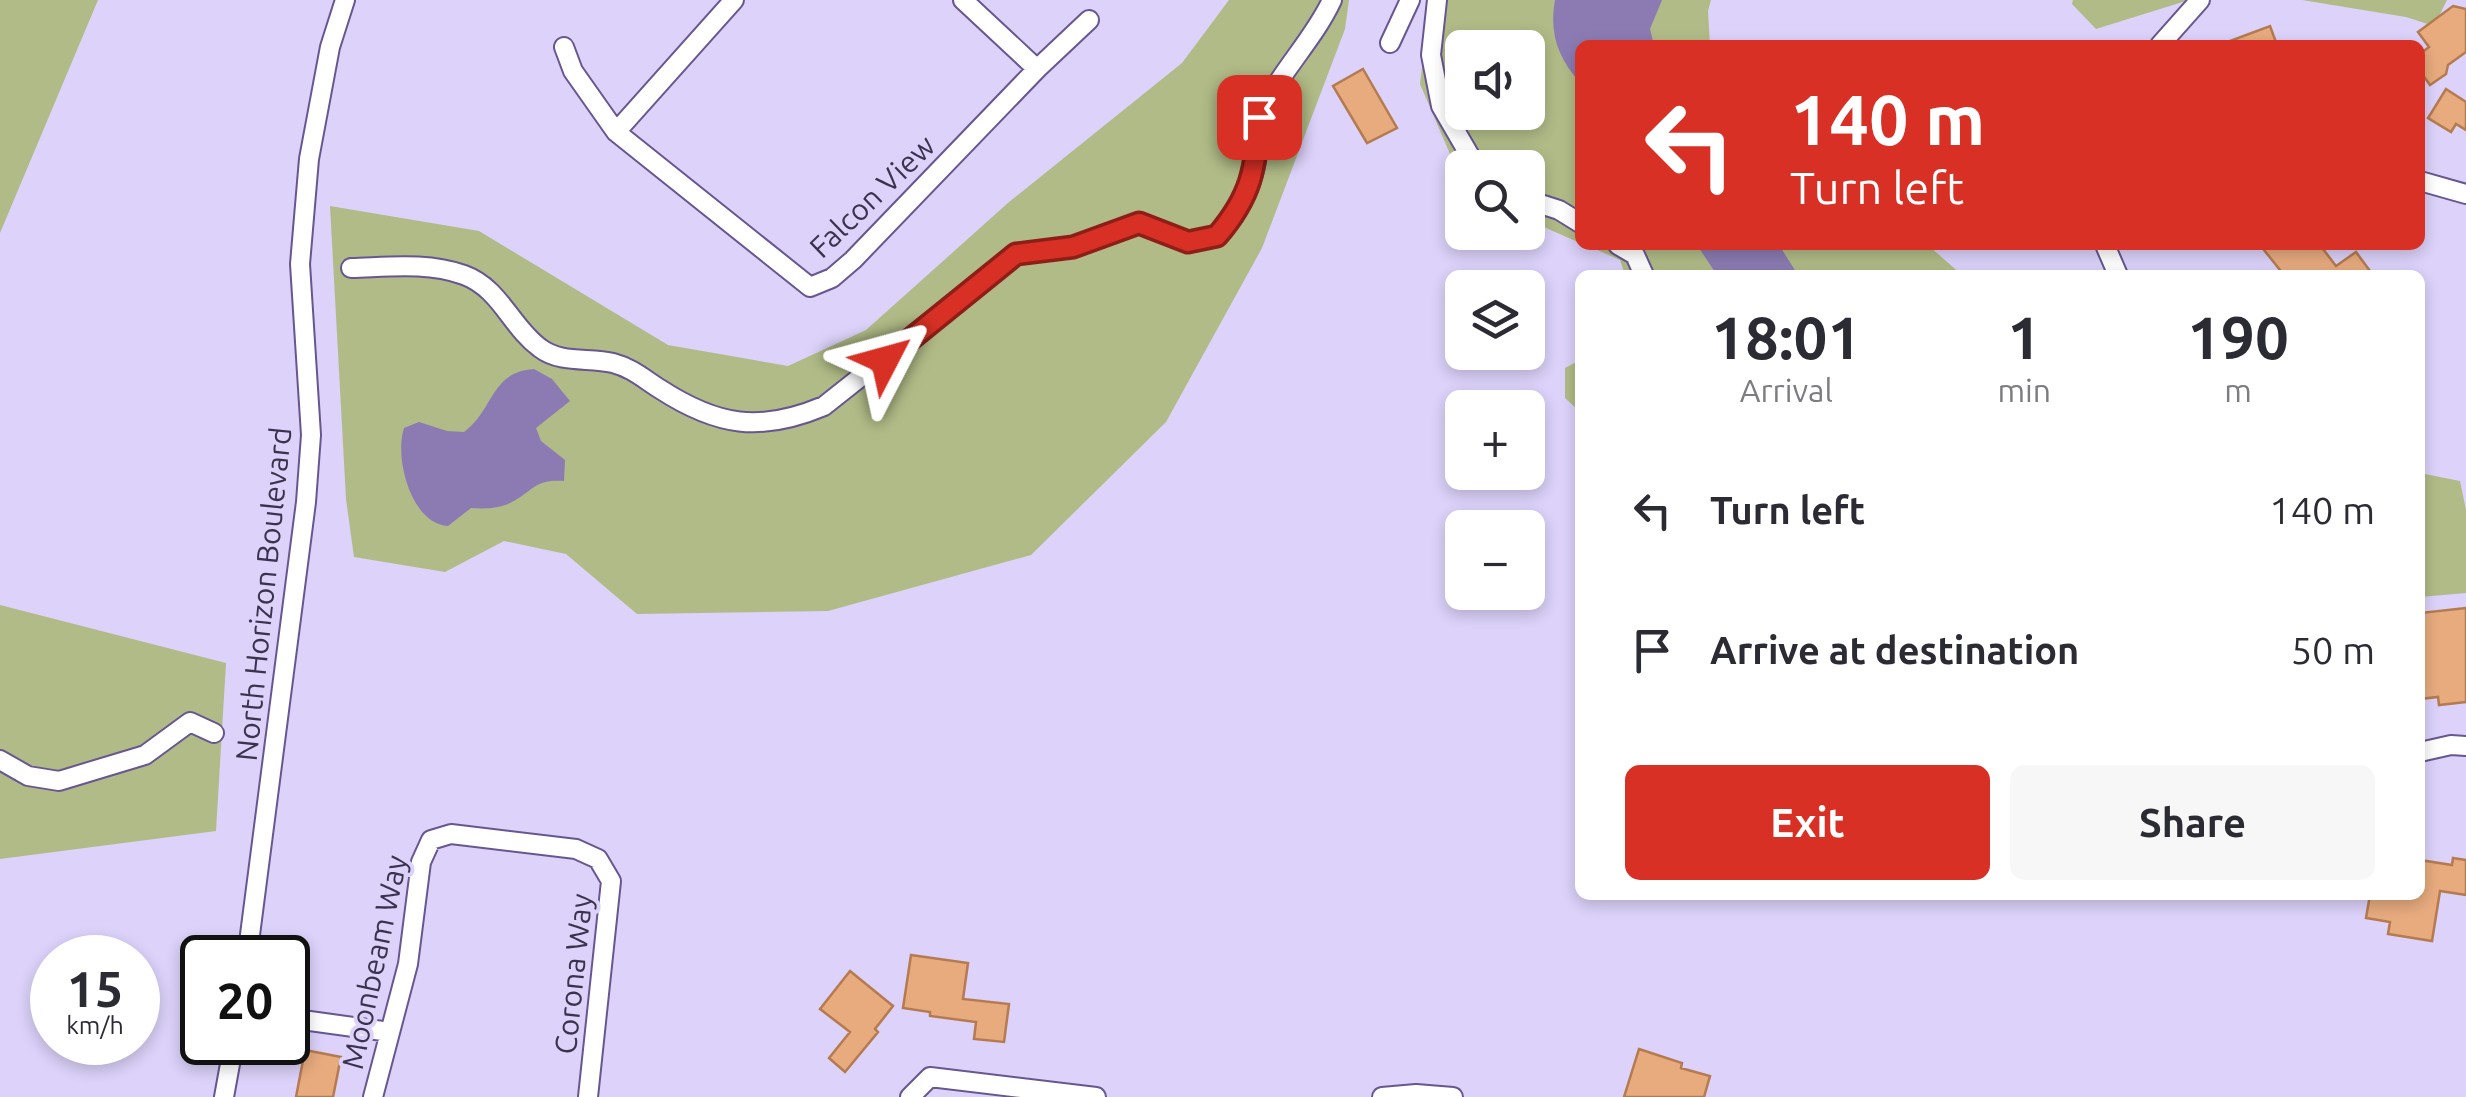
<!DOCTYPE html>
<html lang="en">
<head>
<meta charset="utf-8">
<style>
	:root { --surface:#fff; --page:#f7f7f7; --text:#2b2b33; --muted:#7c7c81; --accent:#d93025 }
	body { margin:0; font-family:Ubuntu,sans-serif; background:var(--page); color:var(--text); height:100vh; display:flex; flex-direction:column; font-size:38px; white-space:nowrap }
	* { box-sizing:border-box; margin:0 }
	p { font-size:32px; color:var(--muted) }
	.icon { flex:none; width:55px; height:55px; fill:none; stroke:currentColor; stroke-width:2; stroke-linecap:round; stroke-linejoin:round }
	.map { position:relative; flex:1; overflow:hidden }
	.drawer { position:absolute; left:1575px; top:270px; width:850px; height:630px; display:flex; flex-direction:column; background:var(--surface); border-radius:15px; box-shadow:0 5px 15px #0003 }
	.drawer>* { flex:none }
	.banner { position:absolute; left:1575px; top:40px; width:850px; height:210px; border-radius:15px; box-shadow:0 5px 15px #0003; background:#d93025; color:#fff; overflow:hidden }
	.tools { position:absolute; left:1445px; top:30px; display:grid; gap:20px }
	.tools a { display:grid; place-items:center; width:100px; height:100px; border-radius:15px; background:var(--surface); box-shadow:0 5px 15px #0003; font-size:50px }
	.speed { position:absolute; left:30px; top:935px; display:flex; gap:20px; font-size:50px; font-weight:700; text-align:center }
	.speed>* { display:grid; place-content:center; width:130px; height:130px; border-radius:50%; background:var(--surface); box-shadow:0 5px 15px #0003; line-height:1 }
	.speed small { font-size:25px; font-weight:400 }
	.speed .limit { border:5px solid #111; border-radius:15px; background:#fff; color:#111 }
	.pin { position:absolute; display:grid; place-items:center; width:85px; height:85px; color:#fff; margin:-42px; border-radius:20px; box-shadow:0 5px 15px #0006 }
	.me { position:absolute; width:110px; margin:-55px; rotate:51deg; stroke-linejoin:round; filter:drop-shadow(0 0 8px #0008) }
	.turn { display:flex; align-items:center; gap:35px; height:210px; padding:0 50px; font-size:45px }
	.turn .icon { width:130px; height:130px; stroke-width:2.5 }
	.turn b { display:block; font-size:70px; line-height:85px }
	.eta { display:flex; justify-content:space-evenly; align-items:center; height:170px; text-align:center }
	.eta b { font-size:60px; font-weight:700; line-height:70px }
	.action { display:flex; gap:20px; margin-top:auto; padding:20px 50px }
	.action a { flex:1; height:115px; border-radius:15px; background:var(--accent); color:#fff; font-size:40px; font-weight:700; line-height:115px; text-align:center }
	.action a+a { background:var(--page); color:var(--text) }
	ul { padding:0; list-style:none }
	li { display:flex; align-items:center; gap:30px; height:140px; padding:0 50px }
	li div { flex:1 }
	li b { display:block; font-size:38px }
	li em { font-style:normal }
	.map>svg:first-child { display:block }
	.green { fill:#b1bb87; fill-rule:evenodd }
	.water { fill:#8b7bb2 }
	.building { fill:#e7ab7e; stroke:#b57b50; stroke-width:2.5 }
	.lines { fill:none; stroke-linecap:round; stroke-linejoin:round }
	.minor-casing { stroke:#685690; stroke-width:22 }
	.minor { stroke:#fff; stroke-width:18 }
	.route-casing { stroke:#8d1f18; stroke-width:25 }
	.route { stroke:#d93025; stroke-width:18 }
	.labels { text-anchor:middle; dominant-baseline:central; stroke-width:8; stroke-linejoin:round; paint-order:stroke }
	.street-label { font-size:30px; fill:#3b334e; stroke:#dcd2fa }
</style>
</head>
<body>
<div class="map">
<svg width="2466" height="1097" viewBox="0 0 2466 1097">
	<rect width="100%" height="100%" fill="#dcd2fa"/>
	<path class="green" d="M0,0H98L0,233Z
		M1229,0H1349L1345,29L1262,248L1166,422L1031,555L828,611L637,614L566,554L504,541L445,572L354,557L346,499L330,206L479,231L668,345L788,366L866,330L1009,202L1182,63Z
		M1430,0H1711L1708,11L1710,45H1580V243L1528,220V168H1462V177L1459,175L1420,84ZM1462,48H1528V112H1462Z
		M2073,0H2189L2096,29L2072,4Z
		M2302,0H2447L2434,26L2406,17Z
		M1586,245H1819L1823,250L1929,246L1962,275H1625L1620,260Z
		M1580,360V412L1565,398V368Z
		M2420,473L2460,481L2466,510V593L2420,597Z
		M0,605L226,663L216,831L0,859Z"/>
	<path class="water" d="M1555,0H1662L1650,29L1654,45H1580V83C1558,57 1549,34 1555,0Z
		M1697,245H1779L1798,275H1717Z
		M534,369L552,379L570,401L536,428L541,441L565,460L564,481C535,479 534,490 512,502C500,509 484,509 471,508L448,526C411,524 394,458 404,428L419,422L447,431L464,432C494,410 490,372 534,369Z"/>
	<path class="building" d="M2453,6L2466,9V52L2448,65L2446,74L2430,85L2420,71V54L2429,47L2418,32Z
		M2270,26L2277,45H2223L2222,44Z
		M1363,69L1397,128L1367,143L1333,86Z
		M2446,89L2466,102V130L2456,124L2451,132L2428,118Z
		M2260,245H2320L2336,266L2356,252L2373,275H2284Z
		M2466,608V702L2439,705L2438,697L2420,699V613Z
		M2453,858L2466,860V895L2440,891L2432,941L2388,934L2390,922L2366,918L2370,895H2420V860L2452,865Z
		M911,955L968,963L963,999L1009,1004L1004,1042L974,1039L976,1022L930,1016V1012L903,1008Z
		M850,971L893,1006L875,1029L878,1032L845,1072L829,1058L850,1032L820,1009Z
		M1639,1049L1682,1063L1681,1068L1710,1076L1704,1097H1624Z
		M305,1050L341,1057L333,1097H296Z"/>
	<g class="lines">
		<g class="minor-casing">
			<path id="minor" d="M963,0L1037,69
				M1437,0L1431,55L1441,106L1477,168
				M1390,43L1410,0
				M2160,45L2200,0
				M564,47L573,71L616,132L810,287L832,278L853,260L1037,69L1089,20
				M616,132L734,0
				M2420,181L2466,194
				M1528,200L1559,210L1580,223
				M1618,245L1635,255L1644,275
				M2105,245L2118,275
				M351,268C389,267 427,262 464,275C500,288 511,327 540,348C561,364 589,357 613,363C632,368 644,379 660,389C717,426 760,433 824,406L1017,253L1073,247L1139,223L1188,241L1217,237C1237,213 1251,191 1256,161C1258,146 1255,128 1261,114C1279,72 1313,41 1332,0
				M2420,752L2451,745L2466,746
				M0,760L28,776L59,781L145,755L190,722L214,733
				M247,958L306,502L311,435L300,264L309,159L330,47L345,0
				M288,1018L390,1032
				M224,1097L234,1042
				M373,1097L408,964L421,862L431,840L451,834L576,849L598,859L611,881L588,1097
				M910,1097L930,1077L1096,1097
				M1382,1097L1416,1094L1453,1097"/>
		</g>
		<use href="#minor" class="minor"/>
	</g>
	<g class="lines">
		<g class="route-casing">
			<path id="route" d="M885,360L1016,254L1073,247L1139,223L1188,242L1217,236C1252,195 1255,170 1259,117"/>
		</g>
		<use href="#route" class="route"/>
	</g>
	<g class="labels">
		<g class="street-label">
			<text transform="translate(872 196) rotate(-44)">Falcon View</text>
			<text transform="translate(263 594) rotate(-84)">North Horizon Boulevard</text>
			<text transform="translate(374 962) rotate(-78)">Moonbeam Way</text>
			<text transform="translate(573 974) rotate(-84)">Corona Way</text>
		</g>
	</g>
</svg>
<div class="tools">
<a><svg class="icon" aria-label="sound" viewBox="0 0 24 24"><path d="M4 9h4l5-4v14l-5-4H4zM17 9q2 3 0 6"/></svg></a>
<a><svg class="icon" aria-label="search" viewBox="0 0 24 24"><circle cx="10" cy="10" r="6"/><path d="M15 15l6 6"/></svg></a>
<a><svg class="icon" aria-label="layers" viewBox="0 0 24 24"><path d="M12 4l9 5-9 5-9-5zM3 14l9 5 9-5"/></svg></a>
<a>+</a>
<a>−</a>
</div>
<div class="speed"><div>15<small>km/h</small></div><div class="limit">20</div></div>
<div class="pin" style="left:1259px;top:117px;background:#d93025"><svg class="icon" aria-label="arrive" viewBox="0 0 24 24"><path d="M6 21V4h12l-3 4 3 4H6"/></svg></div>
<svg class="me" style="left:885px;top:360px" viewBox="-20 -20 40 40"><path d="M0-17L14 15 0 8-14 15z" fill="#d93025" stroke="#fff" stroke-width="4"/></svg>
<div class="banner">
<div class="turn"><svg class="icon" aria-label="left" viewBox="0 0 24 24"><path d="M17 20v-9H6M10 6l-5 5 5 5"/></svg><div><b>140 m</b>Turn left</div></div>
</div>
<section class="drawer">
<div class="eta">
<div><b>18:01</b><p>Arrival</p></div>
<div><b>1</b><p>min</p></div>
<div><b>190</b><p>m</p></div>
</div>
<ul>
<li><svg class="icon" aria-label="left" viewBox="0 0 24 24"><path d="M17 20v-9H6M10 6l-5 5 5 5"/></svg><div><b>Turn left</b></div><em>140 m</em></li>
<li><svg class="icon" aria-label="arrive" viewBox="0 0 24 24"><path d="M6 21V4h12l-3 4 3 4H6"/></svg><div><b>Arrive at destination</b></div><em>50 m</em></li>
</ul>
<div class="action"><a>Exit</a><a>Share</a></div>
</section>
</div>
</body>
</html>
